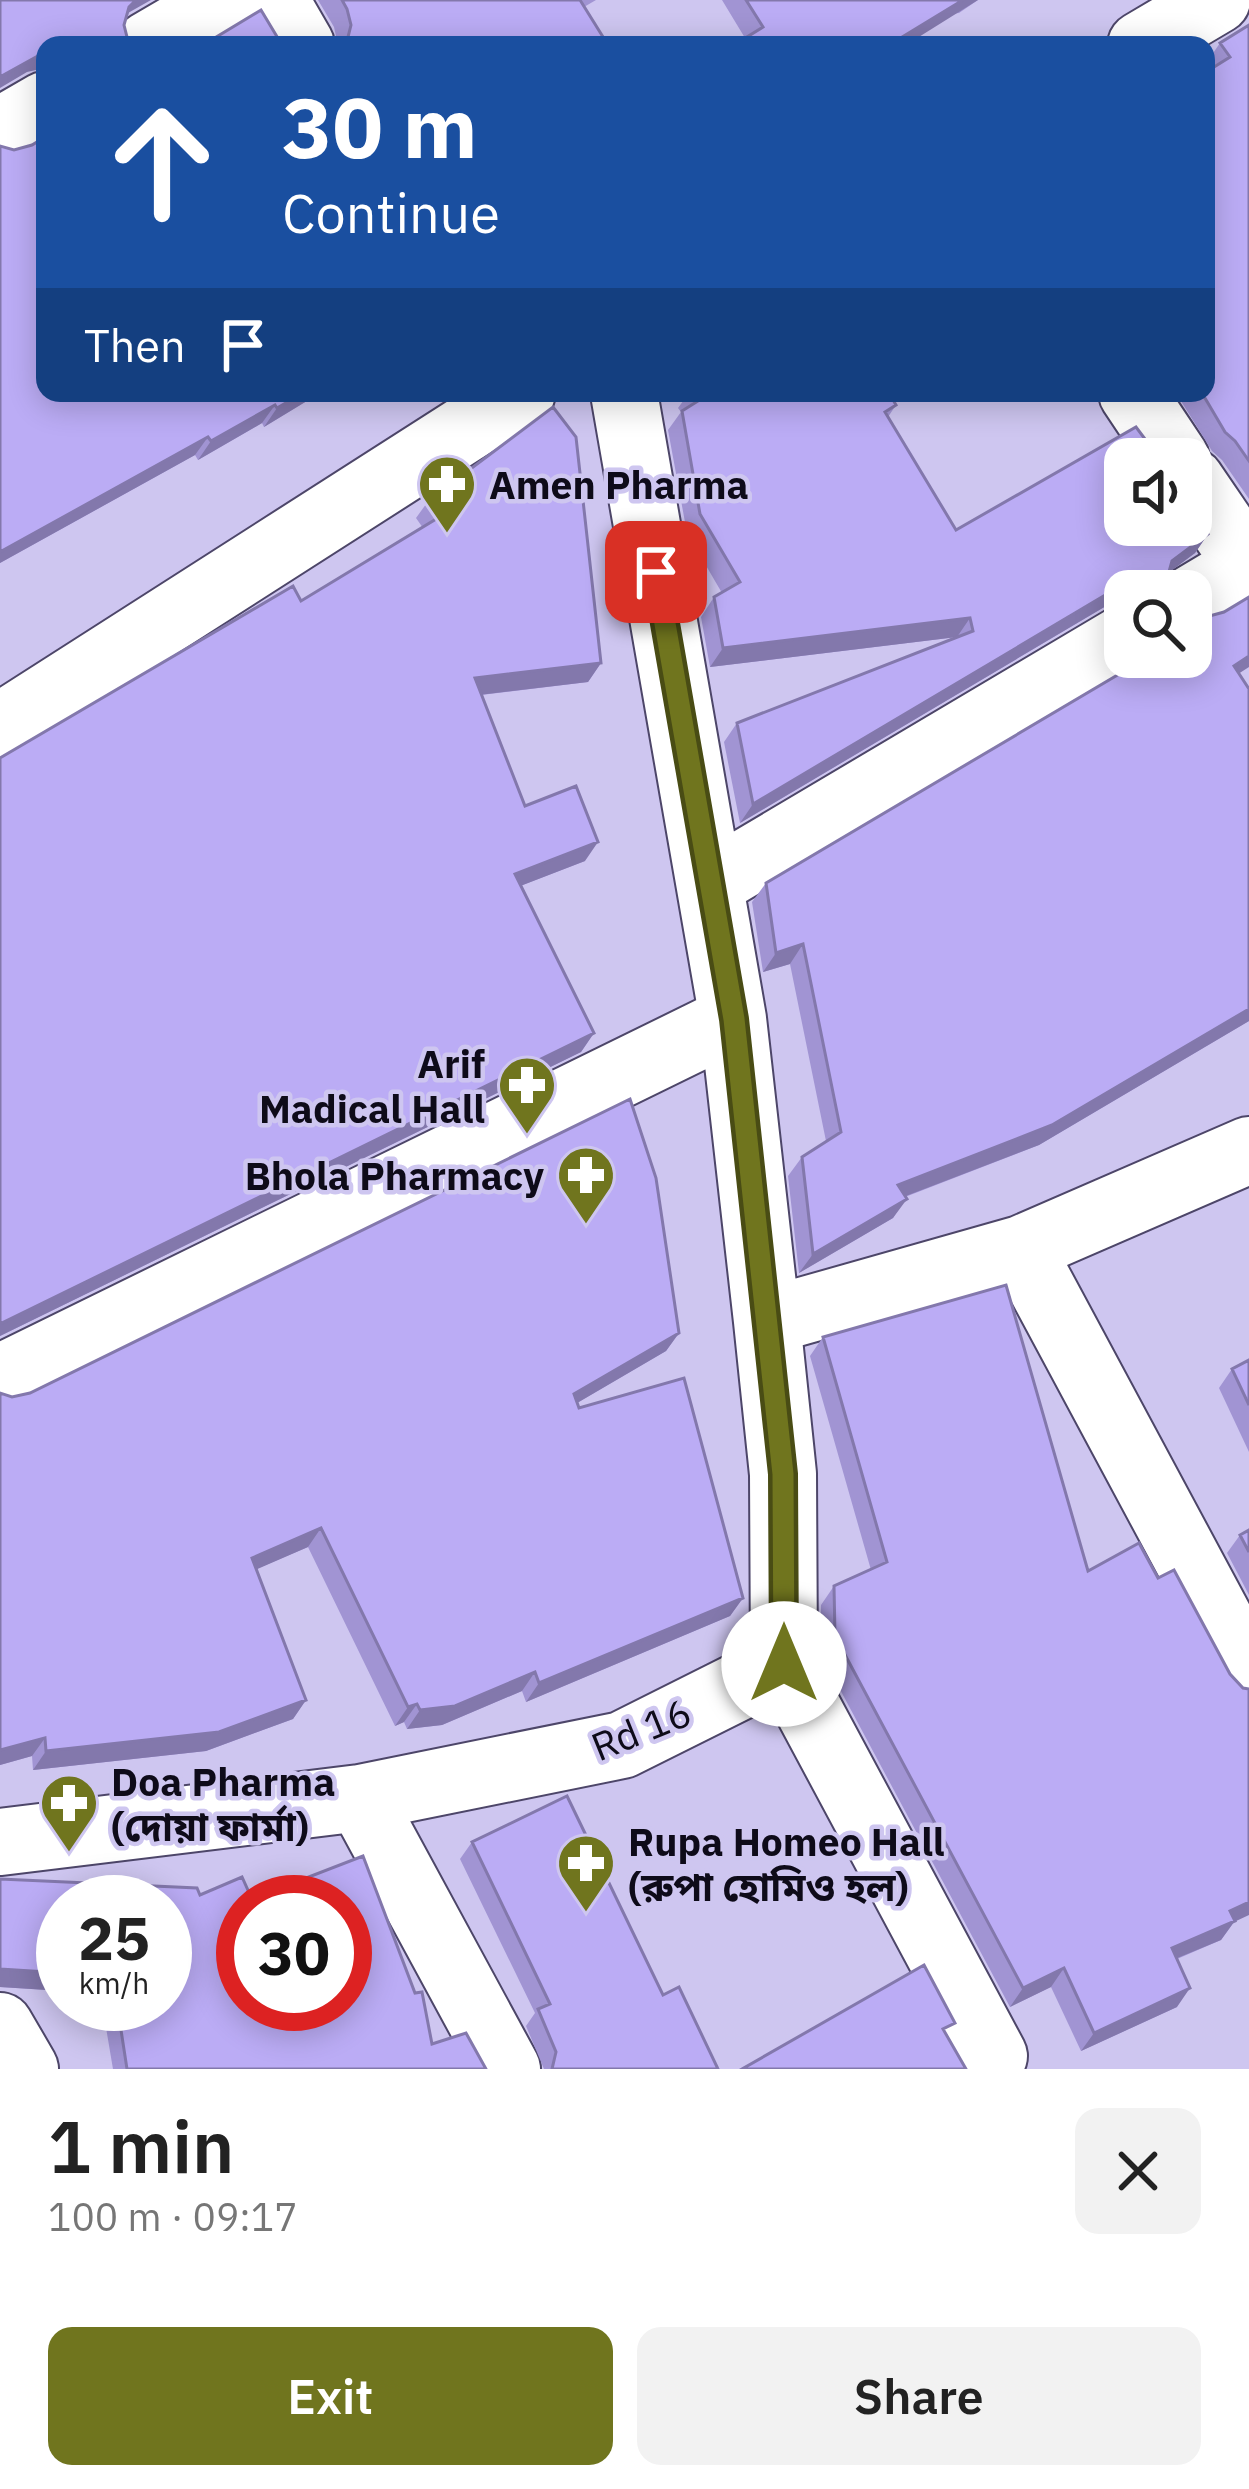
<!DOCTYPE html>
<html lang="en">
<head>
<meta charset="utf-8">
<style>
	:root { --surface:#fff; --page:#f2f2f2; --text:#222; --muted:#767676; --accent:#70751e }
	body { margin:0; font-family:"IBM Plex Sans","Noto Sans Bengali",sans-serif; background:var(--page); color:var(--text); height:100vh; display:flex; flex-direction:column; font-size:45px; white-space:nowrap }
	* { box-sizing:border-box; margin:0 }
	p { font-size:39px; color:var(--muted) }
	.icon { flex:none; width:66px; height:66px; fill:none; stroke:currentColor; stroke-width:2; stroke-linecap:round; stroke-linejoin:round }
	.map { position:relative; height:2069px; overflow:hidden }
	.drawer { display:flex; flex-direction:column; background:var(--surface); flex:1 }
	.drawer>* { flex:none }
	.banner { position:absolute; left:36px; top:36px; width:1179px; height:366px; border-radius:24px; box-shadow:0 6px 30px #0003; background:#1a4fa0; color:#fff; overflow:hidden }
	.tools { position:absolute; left:1104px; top:438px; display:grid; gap:24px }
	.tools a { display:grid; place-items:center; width:108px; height:108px; border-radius:24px; background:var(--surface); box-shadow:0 6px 30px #0003; font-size:60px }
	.speed { position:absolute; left:36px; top:1875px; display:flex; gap:24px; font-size:60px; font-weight:700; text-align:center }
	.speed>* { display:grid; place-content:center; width:156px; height:156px; border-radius:50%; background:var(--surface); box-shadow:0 6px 30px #0003; line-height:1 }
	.speed small { font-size:30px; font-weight:400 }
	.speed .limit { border:18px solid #d22; background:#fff; color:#111 }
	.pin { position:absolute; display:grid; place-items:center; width:102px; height:102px; color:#fff; margin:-51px; border-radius:24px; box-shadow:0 6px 18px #0006 }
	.me { position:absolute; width:132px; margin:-66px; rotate:0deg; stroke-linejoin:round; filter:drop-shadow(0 0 9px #0008) }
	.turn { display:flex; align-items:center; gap:42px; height:252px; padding:0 48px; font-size:54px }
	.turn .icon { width:156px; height:156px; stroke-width:2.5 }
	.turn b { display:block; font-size:84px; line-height:102px }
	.then { display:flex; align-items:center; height:114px; padding:0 48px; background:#0003; gap:24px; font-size:45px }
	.round { display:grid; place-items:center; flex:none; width:126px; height:126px; border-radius:24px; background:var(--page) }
	.head { display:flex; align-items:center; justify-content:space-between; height:204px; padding:0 48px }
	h1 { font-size:72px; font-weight:600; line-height:90px }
	.primary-button { display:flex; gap:24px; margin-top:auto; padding:24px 48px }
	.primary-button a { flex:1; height:138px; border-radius:24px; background:var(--accent); color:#fff; font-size:48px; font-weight:600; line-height:138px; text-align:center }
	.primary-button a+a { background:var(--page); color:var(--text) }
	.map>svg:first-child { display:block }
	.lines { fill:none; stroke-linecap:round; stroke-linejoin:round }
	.street-casing { stroke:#4d4669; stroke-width:70 }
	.street { stroke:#fff; stroke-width:66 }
	.wall { fill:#a194d3 }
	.shaded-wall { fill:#8378ac }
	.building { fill:#bbacf5; stroke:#8378ac; stroke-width:3; fill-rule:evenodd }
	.route-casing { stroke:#494c14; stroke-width:30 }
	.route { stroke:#70751e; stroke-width:21 }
	.labels { text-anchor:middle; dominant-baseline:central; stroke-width:9; stroke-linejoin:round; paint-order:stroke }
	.poi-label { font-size:39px; font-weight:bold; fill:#0e0b19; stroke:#cec6f0; text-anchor:start }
	.street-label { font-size:39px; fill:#0e0b19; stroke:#cec6f0 }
</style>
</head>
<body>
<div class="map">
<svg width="1249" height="2069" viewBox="0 0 1249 2069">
	<rect width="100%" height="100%" fill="#cec6f0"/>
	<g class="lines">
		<g class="street-casing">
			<path id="street" d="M275,0L301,45
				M148,45L225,0
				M1141,45L1217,0
				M0,131L45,105
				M624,393L733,1019L767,1321
				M1132,393L1176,459
				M1191,481L1249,566
				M1191,599L1248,565
				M0,727L522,393
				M710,884L1125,638
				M1021,1249L1249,1674
				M0,1378L733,1019
				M784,1664L994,2056
				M360,1798L507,2069
				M0,1842L360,1798L622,1745L784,1664L783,1474L767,1321L1021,1249L1249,1150
				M0,2026L25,2069"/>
		</g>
		<use href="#street" class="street"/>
	</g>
	<path class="wall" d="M318,0H596L584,7L608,45H338L334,27Z
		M722,0H978L959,13L745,38Z
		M1249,25V499L1222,460L1212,451L1176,393H1206L1211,69L1207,62L1220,43Z
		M0,146L45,393H320L264,427L262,423L198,460L195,455L0,563Z
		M689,393H898L891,397L896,405L888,417L956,530L1208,534L1195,553L1169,572L1167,579L1170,591H1125L1106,606L740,823L724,742L737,723L957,637L710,667L701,617L714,597L722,593L687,533L668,430L681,412L678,408Z
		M429,500L601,663L588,682L481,695L525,806L585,861L520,886L594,1033L581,1052L0,1336V758L301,601L423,528L416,518Z
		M1239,673L1249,689V1021L1039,1145L905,1197L893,1218L799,1273L788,1176L802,1157L826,1141L790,964L763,972L752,902L766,883Z
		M679,1333L666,1351L577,1403L579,1408L743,1598L730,1616L526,1702L522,1691L442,1725L407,1729L404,1722L395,1726L308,1547L256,1569L306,1700L293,1719L206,1751L33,1770L32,1756L0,1765V1393L12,1397Z
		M823,1337L1088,1571L1234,1922L1221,1940L1177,1959V2007L1081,2051L1051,1987L1010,2007L821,1654V1605L834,1586L871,1570L810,1356Z
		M1249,1360V1452L1219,1388L1232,1369Z
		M1249,1530V1595L1227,1553L1240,1535Z
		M472,1842L663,1995L718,2069H544L526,2026L535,2013L460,1859Z
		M0,1879L252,1899L432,2044L486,2069H113L102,2004H165V1902L63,1991L0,1987Z"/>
	<path class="shaded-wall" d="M136,0H151L128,13L129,7Z
		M963,0H978L906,45H889Z
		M45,52V68L27,72L0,88V77Z
		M303,393H320L264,427L277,408Z
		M275,405L262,423L198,460L211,441Z
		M208,437L195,455L0,563V552Z
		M1208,534L1195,553L1159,580L1172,561Z
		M1139,581L1158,587L1155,591H1125V601L1106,606L740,823L753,804L1119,587Z
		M970,618L957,637L710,667L723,648Z
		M1249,656V667L1221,685L1234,666Z
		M601,663L588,682L462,697L475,678Z
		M598,842L585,861L502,893L515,874Z
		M803,944L790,964L763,972L776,953Z
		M1249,1009V1021L1039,1145L885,1204L898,1185Z
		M594,1033L581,1052L0,1336V1324Z
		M907,1199L893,1218L799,1273L813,1254Z
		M679,1333L666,1351L560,1413L574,1394Z
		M321,1528L308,1547L239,1577L252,1558Z
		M743,1598L730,1616L526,1702L539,1683Z
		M535,1672L522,1691L442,1725L407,1729L420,1710Z
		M306,1700L293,1719L206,1751L33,1770L46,1751Z
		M417,1704L404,1722L395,1726L408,1707Z
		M45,1738L32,1756L0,1765V1750Z
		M1249,1902V1915L1234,1922L1221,1940L1158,1966L1172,1948L1230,1911Z
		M1064,1968L1051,1987L1010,2007L1023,1988Z
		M0,1969L63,1973V1991L0,1987Z
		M1190,1988L1177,2007L1081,2051L1094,2033Z"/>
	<path class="building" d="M0,0H136L129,7L124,25L129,45H45V52L0,77Z
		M342,0H580L608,45H346L351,25L347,9Z
		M746,0H963L889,45H734L763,27Z
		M261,10L282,45H203Z
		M1249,25V461L1235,441L1225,432L1202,393H1206V72L1230,57L1220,43Z
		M45,137V393H303L277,408L275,405L211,441L208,437L0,552V146L14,150L32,145Z
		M694,393H889L896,405L885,412L956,530L1136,427L1160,459H1125V525H1191V506L1208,534L1172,561L1167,579L1170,591H1162L1158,587L1139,581L1119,587L753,804L737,723L973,631L970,618L723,648L714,597L740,582L700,514L682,411L698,401Z
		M553,407L576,437L601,663L475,678L525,806L576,786L598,842L515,874L594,1033L0,1324V758L293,586L301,601L441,516L429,500Z
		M1249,597V656L1234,666L1249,689V1009L1052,1125L898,1185L907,1199L813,1254L802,1157L841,1132L803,944L776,953L766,883L1148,657H1191V613L1206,617L1224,612Z
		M630,1099L656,1178L679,1333L574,1394L579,1408L684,1378L743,1598L539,1683L535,1672L455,1706L420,1710L417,1704L408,1707L321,1528L252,1558L306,1700L219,1732L46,1751L45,1738L0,1750V1393L12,1397L30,1393Z
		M1006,1285L1088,1571L1139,1543L1158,1578L1174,1570L1230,1674L1243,1688L1249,1689V1902L1230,1911L1235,1921L1172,1948L1190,1988L1094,2033L1064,1968L1023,1988L835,1636L834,1586L887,1562L823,1337Z
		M1249,1360V1405L1232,1369Z
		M1249,1530V1552L1240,1535Z
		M567,1796L663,1995L679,1987L718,2069H552L556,2052L538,2009L550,2004L472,1842Z
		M363,1856L415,1993L422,1992L432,2044L466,2033L486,2069H127L117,2004H165V1902H63V1973L0,1969V1879L197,1888L200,1895L242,1877L252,1899ZM243,1902H345V2004H243Z
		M924,1965L955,2023L943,2029L966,2069H742Z"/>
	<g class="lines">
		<g class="route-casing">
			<path id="route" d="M656,572L734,1019L783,1474L784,1664"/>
		</g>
		<use href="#route" class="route"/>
	</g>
	<defs>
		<g id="pharmacy-pin" transform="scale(3)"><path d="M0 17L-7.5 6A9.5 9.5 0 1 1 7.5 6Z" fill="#70751e" stroke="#cec6f0"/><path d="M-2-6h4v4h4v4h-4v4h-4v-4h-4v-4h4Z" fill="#fff"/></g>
	</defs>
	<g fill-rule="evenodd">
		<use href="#pharmacy-pin" x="447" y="484"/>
		<use href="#pharmacy-pin" x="527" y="1085"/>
		<use href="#pharmacy-pin" x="586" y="1175"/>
		<use href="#pharmacy-pin" x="69" y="1803"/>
		<use href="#pharmacy-pin" x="586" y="1863"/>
	</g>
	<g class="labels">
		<g class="poi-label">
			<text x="489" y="484">Amen Pharma</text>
			<text x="485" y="1063" text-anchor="end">Arif<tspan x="485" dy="45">Madical Hall</tspan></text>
			<text x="544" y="1175" text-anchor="end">Bhola Pharmacy</text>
			<text x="111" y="1781">Doa Pharma<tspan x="111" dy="45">(দোয়া ফার্মা)</tspan></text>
			<text x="628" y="1841">Rupa Homeo Hall<tspan x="628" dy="45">(রুপা হোমিও হল)</tspan></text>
		</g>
		<g class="street-label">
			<text transform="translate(641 1729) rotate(-22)">Rd 16</text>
		</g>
	</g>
</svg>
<div class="tools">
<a><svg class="icon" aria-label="sound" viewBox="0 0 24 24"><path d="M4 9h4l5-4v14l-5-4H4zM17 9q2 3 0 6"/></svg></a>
<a><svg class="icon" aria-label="search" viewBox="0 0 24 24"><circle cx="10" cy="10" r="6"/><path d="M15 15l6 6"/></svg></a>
</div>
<div class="speed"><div>25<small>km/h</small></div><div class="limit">30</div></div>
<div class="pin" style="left:656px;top:572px;background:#d93025"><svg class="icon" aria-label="arrive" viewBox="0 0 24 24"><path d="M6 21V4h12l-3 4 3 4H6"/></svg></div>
<svg class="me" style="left:784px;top:1664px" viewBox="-20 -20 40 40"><circle r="19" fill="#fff"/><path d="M0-13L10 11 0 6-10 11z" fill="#70751e"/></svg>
<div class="banner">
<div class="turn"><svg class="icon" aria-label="ahead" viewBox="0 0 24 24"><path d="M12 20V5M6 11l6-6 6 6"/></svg><div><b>30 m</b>Continue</div></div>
<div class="then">Then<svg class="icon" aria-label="arrive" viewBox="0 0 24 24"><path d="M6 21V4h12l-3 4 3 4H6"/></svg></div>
</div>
</div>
<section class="drawer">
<div class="head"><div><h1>1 min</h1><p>100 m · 09:17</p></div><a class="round"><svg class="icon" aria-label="close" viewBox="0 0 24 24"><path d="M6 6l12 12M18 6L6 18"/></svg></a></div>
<div class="primary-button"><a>Exit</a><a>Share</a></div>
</section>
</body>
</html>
